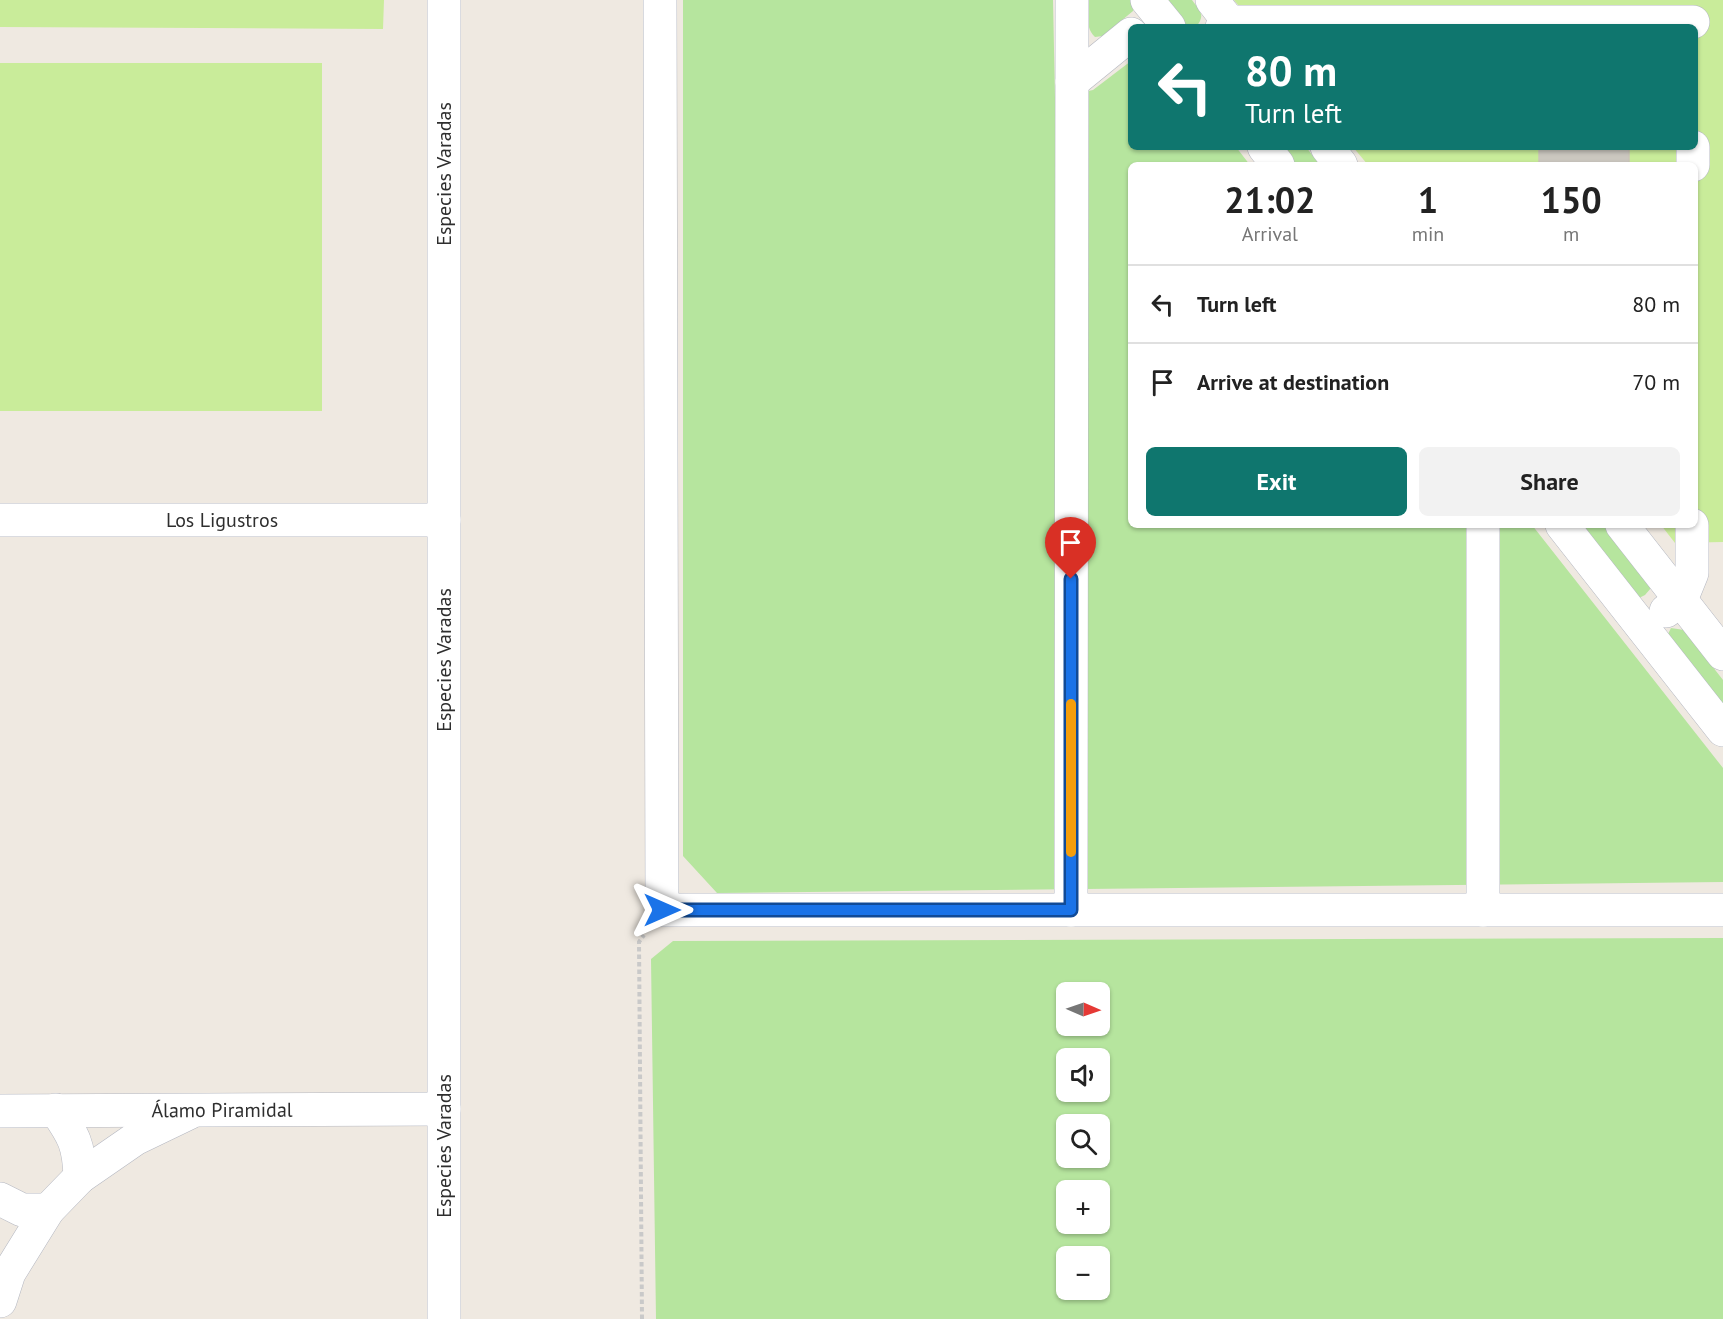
<!DOCTYPE html>
<html lang="en">
<head>
<meta charset="utf-8">
<style>
	:root { --surface:#fff; --page:#f2f2f2; --text:#222; --muted:#767676; --line:#e0e0e0; --accent:#0f766e }
	body { margin:0; font-family:"PT Sans",sans-serif; background:var(--page); color:var(--text); height:100vh; display:flex; flex-direction:column; font-size:22px; white-space:nowrap }
	* { box-sizing:border-box; margin:0 }
	p { font-size:20px; color:var(--muted) }
	.icon { flex:none; width:33px; height:33px; fill:none; stroke:currentColor; stroke-width:2; stroke-linecap:round; stroke-linejoin:round }
	.map { position:relative; flex:1; overflow:hidden }
	.side { position:absolute; left:1128px; top:162px; width:570px; height:366px; display:flex; flex-direction:column; background:var(--surface); border-radius:9px; box-shadow:0 2px 4px #0004 }
	.side>* { flex:none }
	.banner { position:absolute; left:1128px; top:24px; width:570px; height:126px; border-radius:9px; box-shadow:0 2px 4px #0004; background:#0f766e; color:#fff; overflow:hidden }
	.needle { width:39px; rotate:92deg }
	.controls { position:absolute; left:1056px; top:982px; display:grid; gap:12px }
	.controls a { display:grid; place-items:center; width:54px; height:54px; border-radius:9px; background:var(--surface); box-shadow:0 2px 4px #0004; font-size:30px }
	.pin { position:absolute; display:grid; place-items:center; width:51px; height:51px; color:#fff; margin:-62px -26px; border-radius:50% 50% 50% 0; rotate:-45deg; box-shadow:0 0 6px #0007 }
	.pin .icon { rotate:45deg }
	.me { position:absolute; width:66px; margin:-33px; rotate:90deg; stroke-linejoin:round; filter:drop-shadow(0 0 4px #0008) }
	.turn { display:flex; align-items:center; gap:21px; height:126px; padding:0 18px; font-size:27px }
	.turn .icon { width:78px; height:78px; stroke-width:2.5 }
	.turn b { display:block; font-size:42px; line-height:51px }
	.eta { display:flex; justify-content:space-evenly; align-items:center; height:102px; text-align:center }
	.eta b { font-size:36px; font-weight:700; line-height:42px }
	.cta { display:flex; gap:12px; margin-top:auto; padding:12px 18px }
	.cta a { flex:1; height:69px; border-radius:9px; background:var(--accent); color:#fff; font-size:24px; font-weight:700; line-height:69px; text-align:center }
	.cta a+a { background:var(--page); color:var(--text) }
	ul { padding:0; list-style:none }
	li { display:flex; align-items:center; gap:18px; height:78px; padding:0 18px; border-top:2px solid var(--line) }
	li div { flex:1 }
	li b { display:block; font-size:22px }
	li em { font-style:normal }
	.map>svg:first-child { display:block }
	.green { fill:#b6e59e; fill-rule:evenodd }
	.pitch { fill:#c9ec9a }
	.building { fill:#cbc7bf; stroke:#cbc5ba; stroke-width:1.5 }
	.lines { fill:none; stroke-linecap:round; stroke-linejoin:round }
	.minor-casing { stroke:#b4b7c1; stroke-width:34 }
	.path { stroke:#c9c9c9; stroke-width:4; stroke-dasharray:4.5 3; stroke-linecap:butt }
	.minor { stroke:#fff; stroke-width:33 }
	.route-casing { stroke:#114b97; stroke-width:15 }
	.route { stroke:#1a73e8; stroke-width:10 }
	.slow { stroke:#f59e0b; stroke-width:10 }
	.labels { text-anchor:middle; dominant-baseline:central; stroke-width:5; stroke-linejoin:round; paint-order:stroke }
	.street-label { font-size:20px; fill:#2e2e2e; stroke:#fff }
</style>
</head>
<body>
<div class="map">
<svg width="1723" height="1319" viewBox="0 0 1723 1319">
	<rect width="100%" height="100%" fill="#efe9e1"/>
	<path class="green" d="M683,0H1053L1055,98L1093,90L1131,61V147H1236L1250,165H1131V525H1532L1723,768V882L717,893L683,856Z
		M1088,0H1134L1135,5L1133,11L1103,36L1095,37C1085,28 1088,13 1088,0Z
		M1165,0H1192C1200,11 1206,15 1196,27L1187,26Z
		M1282,147H1306L1320,165H1296Z
		M1574,525H1603L1651,588L1645,595L1637,599Z
		M1671,628L1684,630L1723,680V711L1666,638Z
		M1723,938V1319H656L651,959L673,941ZM1066,993H1100V1026H1066ZM1066,1059H1100V1092H1066ZM1066,1125H1100V1158H1066ZM1066,1191H1100V1224H1066ZM1066,1257H1100V1290H1066Z"/>
	<path class="pitch" d="M0,0H384L383,29L0,27Z
		M1234,0H1723V542L1675,543L1661,525H1695V165H1368L1353,147H1695V27H1256Z
		M0,63H322V411H0Z"/>
	<path class="building" d="M1539,147H1629V165H1539Z"/>
	<g class="lines">
		<g class="minor-casing">
			<g id="minor">
				<path d="M660,0L662,910H1723"/>
				<path d="M1147,0L1169,27"/>
				<path d="M1212,0L1233,27"/>
				<path d="M1222,27L1229,22H1693"/>
				<path d="M1072,82L1131,34"/>
				<path d="M1264,147L1278,165"/>
				<path d="M1327,147L1341,165"/>
				<path d="M1693,165V147"/>
				<path id="s1" d="M0,520H444"/>
				<path d="M1562,525L1723,730"/>
				<path d="M1622,525L1723,654"/>
				<path d="M1666,611L1681,600L1692,573V525"/>
				<path d="M1071,910L1072,0"/>
				<path d="M1483,910V525"/>
				<path d="M56,1110C74,1136 79,1145 80,1177"/>
				<path id="s2" d="M0,1111L444,1109"/>
				<path d="M0,1199L22,1210H48"/>
				<path d="M0,1301L9,1273L48,1210L80,1177L135,1139L189,1113"/>
				<path d="M444,1319V0"/>
			</g>
		</g>
		<path class="path" d="M642,1319L639,942L644,935"/>
		<use href="#minor" class="minor"/>
	</g>
	<g class="lines">
		<g class="route-casing">
			<path id="route" d="M662,910H1071V579"/>
		</g>
		<use href="#route" class="route"/>
		<path class="slow" d="M1071,852V704"/>
	</g>
	<g class="labels">
		<g class="street-label">
			<text transform="translate(444 174) rotate(-90)">Especies Varadas</text>
			<text stroke="none"><textPath href="#s1" startOffset="222">Los Ligustros</textPath></text>
			<text transform="translate(444 660) rotate(-90)">Especies Varadas</text>
			<text stroke="none"><textPath href="#s2" startOffset="222">Álamo Piramidal</textPath></text>
			<text transform="translate(444 1146) rotate(-90)">Especies Varadas</text>
		</g>
	</g>
</svg>
<div class="controls">
<a><svg class="needle" viewBox="-14 -14 28 28"><path d="M0-13l5 13h-10z" fill="#e53935"/><path d="M0 13l5-13h-10z" fill="#767676"/></svg></a>
<a><svg class="icon" aria-label="sound" viewBox="0 0 24 24"><path d="M4 9h4l5-4v14l-5-4H4zM17 9q2 3 0 6"/></svg></a>
<a><svg class="icon" aria-label="search" viewBox="0 0 24 24"><circle cx="10" cy="10" r="6"/><path d="M15 15l6 6"/></svg></a>
<a>+</a>
<a>−</a>
</div>
<div class="pin" style="left:1071px;top:579px;background:#d93025"><svg class="icon" aria-label="arrive" viewBox="0 0 24 24"><path d="M6 21V4h12l-3 4 3 4H6"/></svg></div>
<svg class="me" style="left:662px;top:910px" viewBox="-20 -20 40 40"><path d="M0-17L14 15 0 8-14 15z" fill="#1a73e8" stroke="#fff" stroke-width="4"/></svg>
<div class="banner">
<div class="turn"><svg class="icon" aria-label="left" viewBox="0 0 24 24"><path d="M17 20v-9H6M10 6l-5 5 5 5"/></svg><div><b>80 m</b>Turn left</div></div>
</div>
<section class="side">
<div class="eta">
<div><b>21:02</b><p>Arrival</p></div>
<div><b>1</b><p>min</p></div>
<div><b>150</b><p>m</p></div>
</div>
<ul>
<li><svg class="icon" aria-label="left" viewBox="0 0 24 24"><path d="M17 20v-9H6M10 6l-5 5 5 5"/></svg><div><b>Turn left</b></div><em>80 m</em></li>
<li><svg class="icon" aria-label="arrive" viewBox="0 0 24 24"><path d="M6 21V4h12l-3 4 3 4H6"/></svg><div><b>Arrive at destination</b></div><em>70 m</em></li>
</ul>
<div class="cta"><a>Exit</a><a>Share</a></div>
</section>
</div>
</body>
</html>
